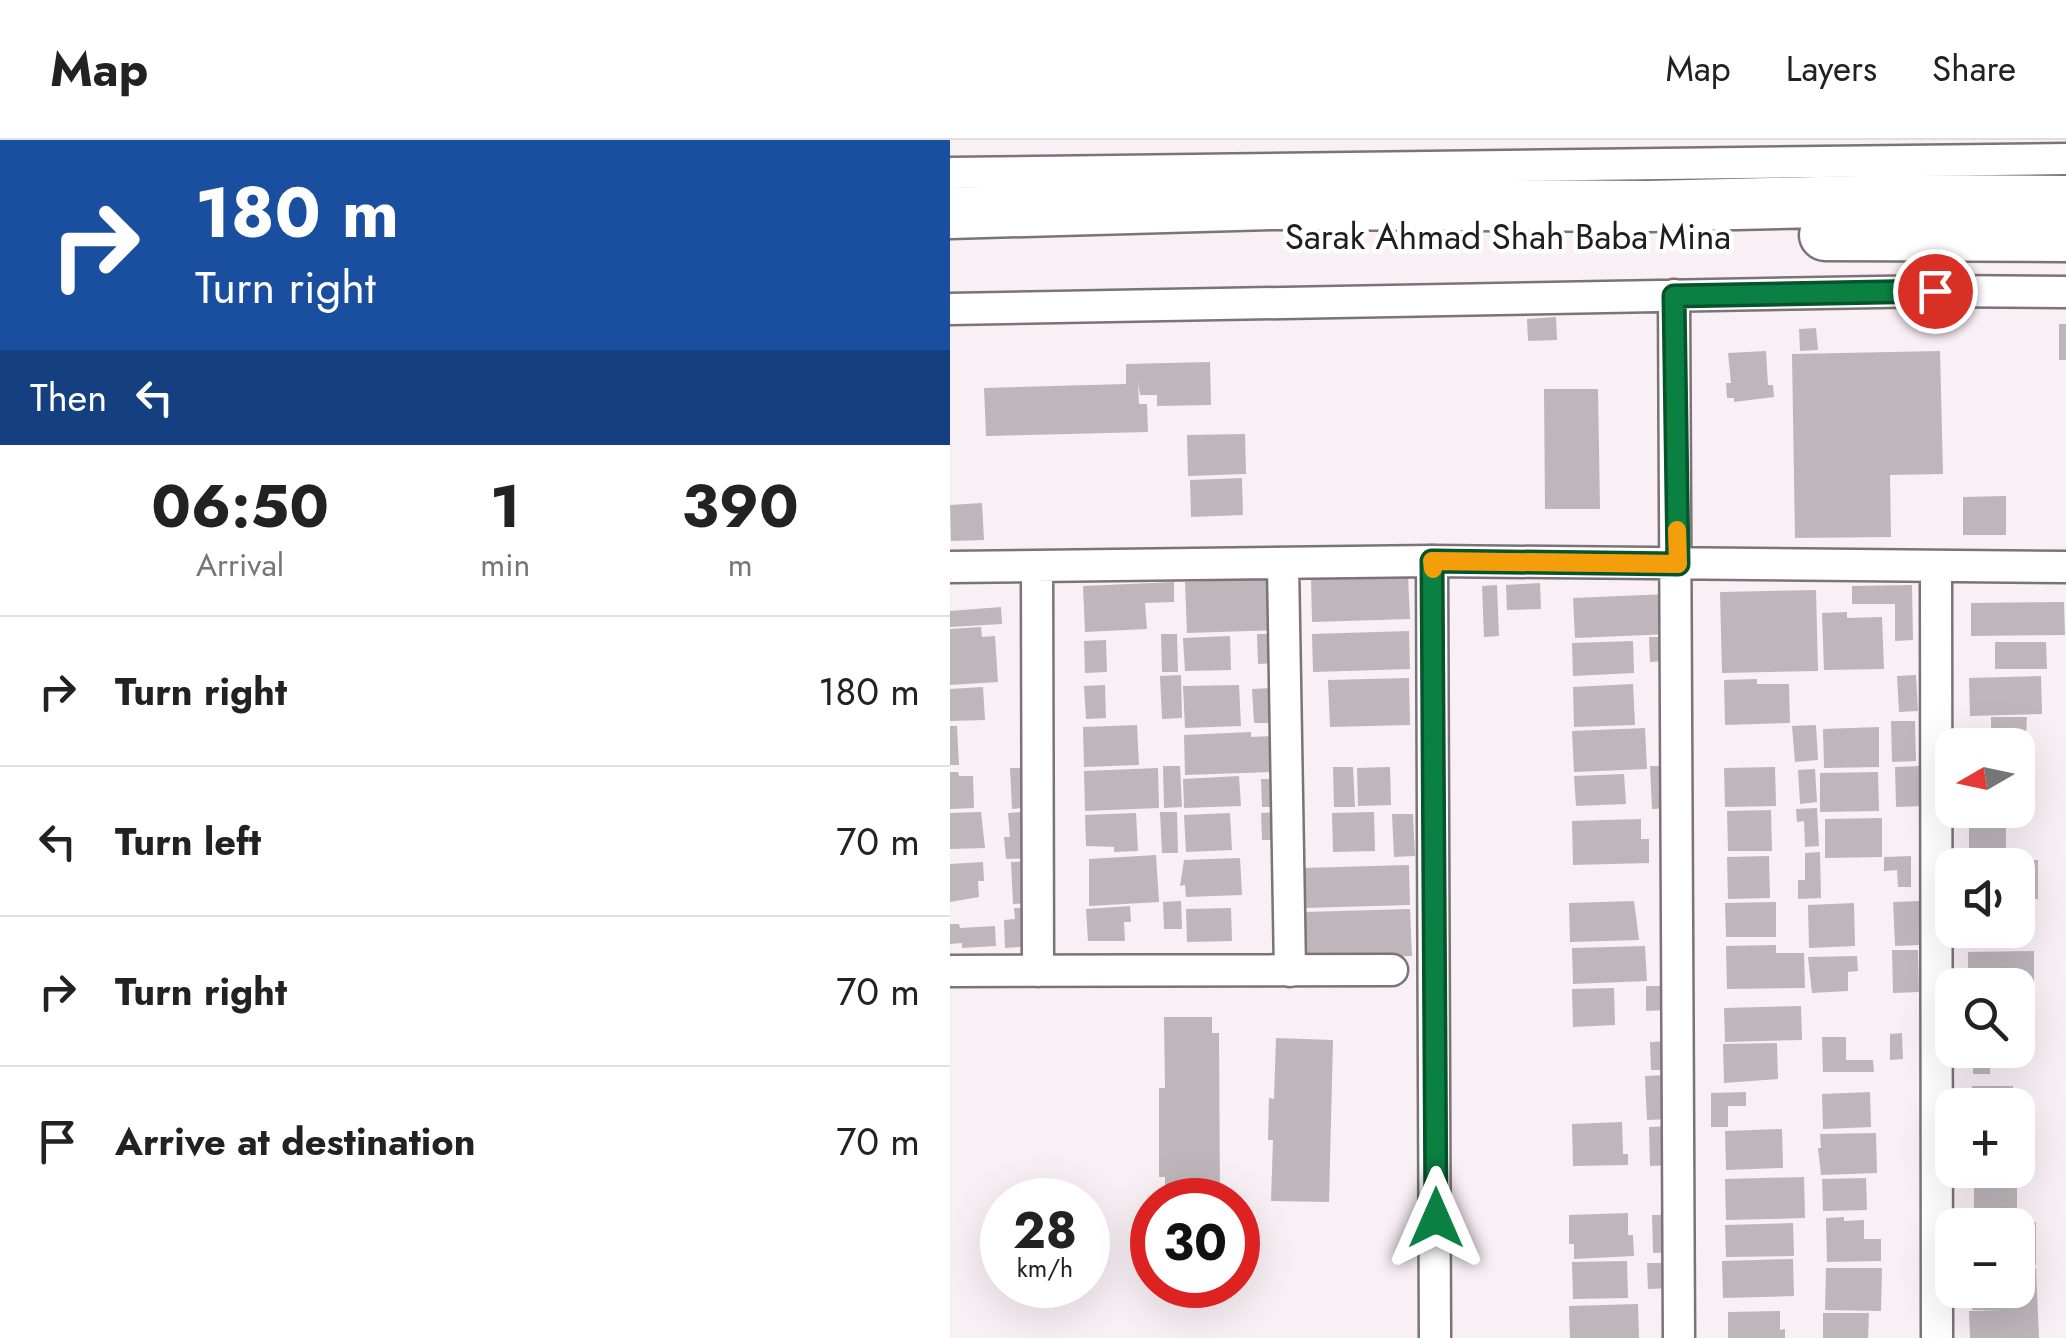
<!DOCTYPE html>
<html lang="en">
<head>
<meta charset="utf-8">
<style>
	:root { --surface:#fff; --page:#f6f6f6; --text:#222; --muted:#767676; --line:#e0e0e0 }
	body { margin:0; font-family:Jost,sans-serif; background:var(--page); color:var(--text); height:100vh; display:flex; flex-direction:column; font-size:38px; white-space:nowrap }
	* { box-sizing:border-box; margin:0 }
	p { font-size:32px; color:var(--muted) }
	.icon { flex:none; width:55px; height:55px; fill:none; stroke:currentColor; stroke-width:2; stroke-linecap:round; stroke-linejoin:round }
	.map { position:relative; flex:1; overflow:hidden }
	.sheet { display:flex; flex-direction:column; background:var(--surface); width:950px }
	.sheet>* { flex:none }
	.hud { background:#1a4fa0; color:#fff; overflow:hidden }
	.needle { width:65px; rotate:261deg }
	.controls { position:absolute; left:985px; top:588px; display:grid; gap:20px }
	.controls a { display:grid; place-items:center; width:100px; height:100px; border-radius:20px; background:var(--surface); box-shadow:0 10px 40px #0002; font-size:50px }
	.speed { position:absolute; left:30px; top:1038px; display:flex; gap:20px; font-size:50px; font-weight:700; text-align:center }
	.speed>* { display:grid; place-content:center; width:130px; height:130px; border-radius:50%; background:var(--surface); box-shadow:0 10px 40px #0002; line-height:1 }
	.speed small { font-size:25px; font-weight:400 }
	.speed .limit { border:15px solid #d22; background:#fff; color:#111 }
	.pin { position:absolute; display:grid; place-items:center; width:85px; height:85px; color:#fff; margin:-42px; border:5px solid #fff; border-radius:50%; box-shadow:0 2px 10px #0007 }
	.me { position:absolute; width:110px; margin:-55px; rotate:0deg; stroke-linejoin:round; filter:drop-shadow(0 0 8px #0008) }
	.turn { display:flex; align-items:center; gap:35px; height:210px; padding:0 30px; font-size:45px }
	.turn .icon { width:130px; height:130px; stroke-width:2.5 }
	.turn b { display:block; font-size:70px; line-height:85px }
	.then { display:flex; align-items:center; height:95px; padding:0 30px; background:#0003; gap:20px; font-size:38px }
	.eta { display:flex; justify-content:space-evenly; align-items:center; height:170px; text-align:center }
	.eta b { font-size:60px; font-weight:700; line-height:70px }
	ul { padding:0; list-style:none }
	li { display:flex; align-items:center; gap:30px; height:150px; padding:0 30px; border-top:2px solid var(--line) }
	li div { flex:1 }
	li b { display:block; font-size:38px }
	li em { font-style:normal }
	header { display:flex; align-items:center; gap:60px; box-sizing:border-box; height:140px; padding:0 50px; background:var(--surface); border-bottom:2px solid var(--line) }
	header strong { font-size:48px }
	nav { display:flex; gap:55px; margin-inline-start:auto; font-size:35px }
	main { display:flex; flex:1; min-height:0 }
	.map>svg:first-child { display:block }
	.building { fill:#beb6bb }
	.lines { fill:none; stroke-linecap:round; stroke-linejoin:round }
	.minor-casing { stroke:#7b7378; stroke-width:35 }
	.trunk-casing { stroke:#7b7378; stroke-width:55 }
	.minor { stroke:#fff; stroke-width:30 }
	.trunk { stroke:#fff; stroke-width:50 }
	.route-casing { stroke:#07532c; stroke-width:25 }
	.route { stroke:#0b8043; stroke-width:18 }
	.slow { stroke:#f59e0b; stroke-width:18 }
	.labels { text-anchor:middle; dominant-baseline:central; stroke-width:9; stroke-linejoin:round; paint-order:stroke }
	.street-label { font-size:35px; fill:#201d1f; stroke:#fff }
</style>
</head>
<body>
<header>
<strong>Map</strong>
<nav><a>Map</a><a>Layers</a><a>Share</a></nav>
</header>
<main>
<section class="sheet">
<div class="hud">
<div class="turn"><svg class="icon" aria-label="right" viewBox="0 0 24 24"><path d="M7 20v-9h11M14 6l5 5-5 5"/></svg><div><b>180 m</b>Turn right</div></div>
<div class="then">Then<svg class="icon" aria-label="left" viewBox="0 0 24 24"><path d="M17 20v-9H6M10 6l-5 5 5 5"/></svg></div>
</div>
<div class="eta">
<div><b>06:50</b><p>Arrival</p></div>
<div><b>1</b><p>min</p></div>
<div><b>390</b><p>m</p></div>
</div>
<ul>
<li><svg class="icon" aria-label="right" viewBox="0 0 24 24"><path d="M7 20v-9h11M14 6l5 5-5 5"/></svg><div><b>Turn right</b></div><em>180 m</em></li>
<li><svg class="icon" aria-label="left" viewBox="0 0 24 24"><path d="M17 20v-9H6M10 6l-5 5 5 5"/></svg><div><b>Turn left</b></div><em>70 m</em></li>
<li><svg class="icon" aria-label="right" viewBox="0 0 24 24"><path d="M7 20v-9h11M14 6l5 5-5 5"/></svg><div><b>Turn right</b></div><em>70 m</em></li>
<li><svg class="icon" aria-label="arrive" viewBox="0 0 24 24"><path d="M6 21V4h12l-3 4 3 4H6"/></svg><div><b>Arrive at destination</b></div><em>70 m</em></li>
</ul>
</section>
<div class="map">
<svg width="1116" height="1198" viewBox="0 0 1116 1198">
	<rect width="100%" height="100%" fill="#f9f0f5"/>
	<path class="building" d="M606,177L607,200L578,201L577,179Z
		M1109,184H1116V220H1109Z
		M866,188L868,210L850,211L849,189Z
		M816,211L818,245H823L824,257L784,262V258H777L776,243H781L778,213Z
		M990,211L993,334L940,335L941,397L845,398L842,214Z
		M260,222L261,265L207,266V255H190L188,242L189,264H197L198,292L36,296L34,248L176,244V224Z
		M594,249H648L650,369H595Z
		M295,294L296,334L238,336L237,295Z
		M292,338L293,375L241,377L240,340Z
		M1056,356V395H1013V357Z
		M32,363L34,400L1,401L0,365Z
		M458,435L460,479L362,482L361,438Z
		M326,438L328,490L237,493L235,442Z
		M224,442V462L195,463L197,489L135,492L133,446Z
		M590,443L591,469L557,470L556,445Z
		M547,445L549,496L534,497L532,446Z
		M962,445L963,500L945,501V464H902V446Z
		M866,450L868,531L772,533L770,452Z
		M718,454L720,494L625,498L623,458Z
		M1114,462L1115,495L1021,496V463Z
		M51,467L52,484L0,487V471Z
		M897,472V478L932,477L934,529L874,530L872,473Z
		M31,487L32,497L45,496L48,542L0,545V489Z
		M459,491L460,529L363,532L362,494Z
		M211,494H227L228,532H212Z
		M307,494H326L327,523L308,524Z
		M280,496L281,530L235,531L233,498Z
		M699,497H716L717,521L700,522Z
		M156,500L157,532L135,533L134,501Z
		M683,501L684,533L623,536L622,503Z
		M1045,502H1096L1097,529H1045Z
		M231,535L232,578L212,579L210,536Z
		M966,535L968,571L949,572L947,536Z
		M1091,536L1092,574L1020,576L1019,538Z
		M459,538L460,585L380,587L378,540Z
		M807,539V544H839L840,583L775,585L774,540Z
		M683,544L685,585L624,587L623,547Z
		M155,545L156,578L136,579L134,546Z
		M289,545L291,586L235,588L233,546Z
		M33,547L35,580L0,581V549Z
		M323,548L324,583H304L302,549Z
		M1041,577H1077L1076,595H1041Z
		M941,581H965L966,621L942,622Z
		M187,585L189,625L134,627L133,587Z
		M866,585L868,620L845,622L842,586Z
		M0,586H7L9,625H0Z
		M929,587V627L874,628L873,589Z
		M695,588L697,629L624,632L622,591Z
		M301,592V597L322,596L323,632L235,635L234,595Z
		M213,626H230L232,667L214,668Z
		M700,626H718L719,668L702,669Z
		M972,626L973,666L946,667L945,627Z
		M383,627H403L405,667H384Z
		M440,627L441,665L408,666L407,628Z
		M825,627L826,666L775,667L774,628Z
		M60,628H80L82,667L62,669Z
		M208,628L209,668L135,671L134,631Z
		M865,629L867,662L850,664L848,630Z
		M0,632H8L9,636H23L24,668L0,669Z
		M928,632L929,671L870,672V633Z
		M674,634L676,664L626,666L624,636Z
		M289,636L291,666L234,668L233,639Z
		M311,639H331L332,667H312Z
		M867,668L869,706L855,707L854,681L847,682L846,669Z
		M821,670L822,711H778L777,671Z
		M1019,670H1056V715H1019Z
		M81,671L83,718L56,719L54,697H60L58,673Z
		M31,672L35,708L0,709V673Z
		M210,672H227L228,713H212Z
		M328,672L330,700H312L311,673Z
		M424,672L425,711L383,712L382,673Z
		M186,673L188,711L164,712V707L136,706L135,675Z
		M280,673L282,710L236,712L234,675Z
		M442,674H463L465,716L444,717Z
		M932,678V717L875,718V679Z
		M691,679V699H699V723L623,725L622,681Z
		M870,712L871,758L848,759V740H855V713Z
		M206,715L209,762L139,766V719Z
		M819,716L820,758L778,759L777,717Z
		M961,716V747H948L947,730L934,731V717Z
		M290,718L292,755L236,757L235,745L230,746L234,720Z
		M1026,720H1088V759H1068V725H1026Z
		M83,721L86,763L63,764L61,722Z
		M33,722L34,741H28L29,757L0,762V724Z
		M459,725L460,765L354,768L353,728Z
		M231,761L232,789H214L213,762Z
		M684,761L689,800L620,802L619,763Z
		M970,761L971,805L945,806L943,762Z
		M826,762V797H776L775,763Z
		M904,763L905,806L859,808L858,765Z
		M180,766L181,782H174L175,801H138L136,769Z
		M81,767L84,806L55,808L54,780L65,779L64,768Z
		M281,768L282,801L237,802L236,769Z
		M460,769L462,816L356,820L354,772Z
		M0,784H9L10,788L45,786L46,806L12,808V803L0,804Z
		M1023,790H1066V807H1023Z
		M826,805V813H854L855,848L777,849L776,806Z
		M695,806L697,841L623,844L622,808Z
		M942,810H968L969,852L943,853Z
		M1084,811V853H1068V845H1018V812Z
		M907,816L908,831L898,832V851L862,853L858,817Z
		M696,846H716L717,870L696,871Z
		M664,848L665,885L623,887L622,849Z
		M851,866L852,900L775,902L774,868Z
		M214,877H262V893H269L270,1060H215V1037H209V948H215Z
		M952,893L953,919L940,920V894Z
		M872,897H896V920H923L924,932H873Z
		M326,898L383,900L379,1062L321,1061L323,1000H318L319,958L324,959Z
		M718,901L719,930H701L700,902Z
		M827,903L828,939L774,943L773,904Z
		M1023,910H1040V934H1023Z
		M717,935L720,979L697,980L695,936Z
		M1022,946H1063V965H1022Z
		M796,952V966H778V987H761V953Z
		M920,952L921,987L873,989L872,954Z
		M672,982L673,1014H678V1025L623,1026L622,984Z
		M720,986L722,1025L700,1026L699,987Z
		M832,989L833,1028L776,1030L775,991Z
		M926,993L927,1033L871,1035L868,1008H871L870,994Z
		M1067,1033V1072H1024V1034Z
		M854,1037L855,1078L776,1080L775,1039Z
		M916,1038L917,1070L873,1071L872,1039Z
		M678,1073V1095H683L684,1116L624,1119V1104H619V1075Z
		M702,1075H722L723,1112L703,1113Z
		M894,1077V1081L914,1080V1099H931V1121L877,1122L876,1078Z
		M1068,1082H1086V1125H1068Z
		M843,1083L844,1116L776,1117L775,1085Z
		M843,1119L844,1156L773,1158L772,1121Z
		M677,1121L678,1158L623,1159L622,1122Z
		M697,1123H721L722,1148L698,1149Z
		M876,1128H932L931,1171L875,1170Z
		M1068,1128H1086L1089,1198H1020L1019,1171H1051L1022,1170V1150H1068Z
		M688,1164L689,1198H620L619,1166Z
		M830,1171V1190L835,1189V1198H778V1172Z
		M873,1173H919L918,1198H873Z"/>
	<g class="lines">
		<g class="minor-casing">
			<path id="minor" d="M0,33L1116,19
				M724,155L729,1198
				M0,169L985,151L1116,152
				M482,421L485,1198
				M333,425L340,831
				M0,427L482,421L1116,427
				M87,427L88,831
				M986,427L987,1198
				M0,831L442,830"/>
		</g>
		<g class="trunk-casing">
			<path id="trunk" d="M0,73L321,64L699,66L950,60L1116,61
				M875,95L1116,96"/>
		</g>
		<use href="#minor" class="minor"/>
		<use href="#trunk" class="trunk"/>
	</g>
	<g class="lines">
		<g class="route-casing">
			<path id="route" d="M486,1078L482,421L728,424L724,156L985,151"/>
		</g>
		<use href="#route" class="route"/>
		<path class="slow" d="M483,429L482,421L728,424L727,390"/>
	</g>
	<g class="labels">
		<g class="street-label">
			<text x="558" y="97">Sarak Ahmad Shah Baba Mina</text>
		</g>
	</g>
</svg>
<div class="controls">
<a><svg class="needle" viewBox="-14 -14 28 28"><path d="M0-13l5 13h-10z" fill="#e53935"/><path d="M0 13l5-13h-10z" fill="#767676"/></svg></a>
<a><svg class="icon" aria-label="sound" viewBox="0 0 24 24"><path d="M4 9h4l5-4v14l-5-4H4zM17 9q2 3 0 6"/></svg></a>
<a><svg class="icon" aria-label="search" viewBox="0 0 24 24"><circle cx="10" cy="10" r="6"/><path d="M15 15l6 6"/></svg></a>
<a>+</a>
<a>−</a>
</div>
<div class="speed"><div>28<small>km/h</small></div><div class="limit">30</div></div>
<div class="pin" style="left:985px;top:151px;background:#d93025"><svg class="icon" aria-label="arrive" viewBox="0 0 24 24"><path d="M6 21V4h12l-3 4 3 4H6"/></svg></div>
<svg class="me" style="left:486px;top:1078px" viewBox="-20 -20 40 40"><path d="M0-17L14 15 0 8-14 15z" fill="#0b8043" stroke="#fff" stroke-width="4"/></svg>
</div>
</main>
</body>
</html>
